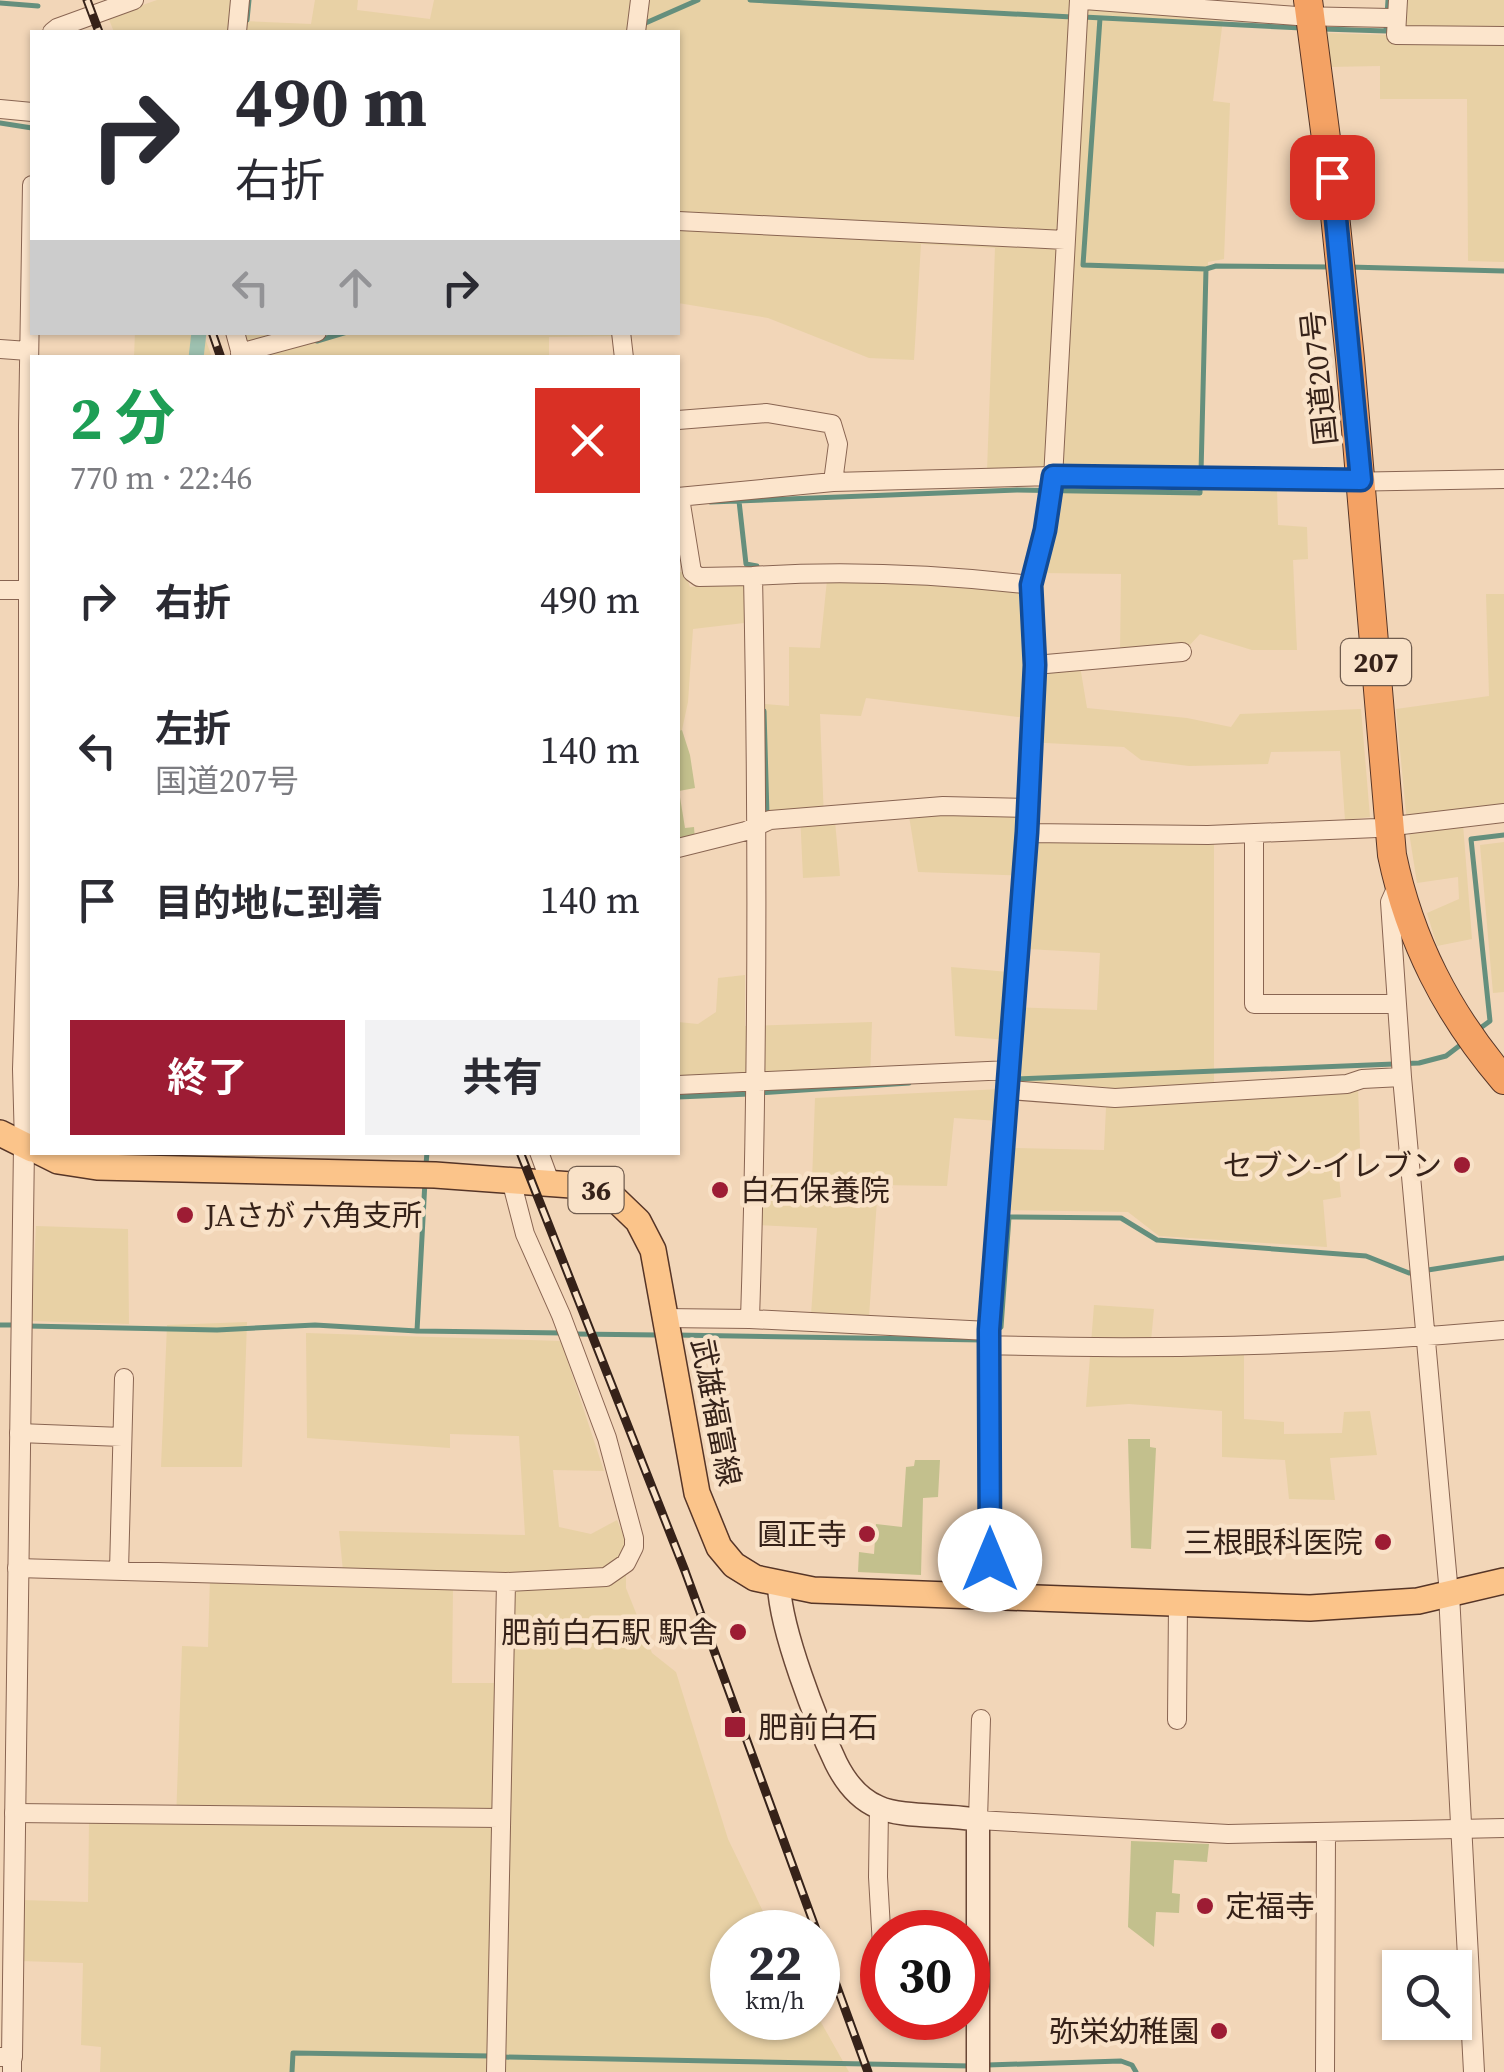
<!DOCTYPE html>
<html lang="ja">
<head>
<meta charset="utf-8">
<style>
	:root { --surface:#fff; --page:#f2f2f3; --text:#2b2b33; --muted:#7c7c81; --accent:#9d1c34 }
	body { margin:0; font-family:"Source Serif 4","Noto Sans JP",serif; background:var(--page); color:var(--text); height:100vh; display:flex; flex-direction:column; font-size:38px; white-space:nowrap }
	* { box-sizing:border-box; margin:0 }
	p { font-size:32px; color:var(--muted) }
	.icon { flex:none; width:55px; height:55px; fill:none; stroke:currentColor; stroke-width:2; stroke-linecap:round; stroke-linejoin:round }
	.map { position:relative; flex:1; overflow:hidden }
	.panel { position:absolute; left:30px; top:355px; width:650px; height:800px; display:flex; flex-direction:column; background:var(--surface); border-radius:0px; box-shadow:0 2px 8px #0004 }
	.panel>* { flex:none }
	.guide { position:absolute; left:30px; top:30px; width:650px; height:305px; border-radius:0px; box-shadow:0 2px 8px #0004; background:#fff; color:var(--text); overflow:hidden }
	.controls { position:absolute; left:1382px; top:1950px; display:grid; gap:20px }
	.controls a { display:grid; place-items:center; width:90px; height:90px; border-radius:0px; background:var(--surface); box-shadow:0 2px 8px #0004; font-size:50px }
	.speed { position:absolute; left:710px; top:1910px; display:flex; gap:20px; font-size:50px; font-weight:700; text-align:center }
	.speed>* { display:grid; place-content:center; width:130px; height:130px; border-radius:50%; background:var(--surface); box-shadow:0 2px 8px #0004; line-height:1 }
	.speed small { font-size:25px; font-weight:400 }
	.speed .limit { border:15px solid #d22; background:#fff; color:#111 }
	.pin { position:absolute; display:grid; place-items:center; width:85px; height:85px; color:#fff; margin:-42px; border-radius:20px; box-shadow:0 5px 15px #0006 }
	.me { position:absolute; width:110px; margin:-55px; rotate:0deg; stroke-linejoin:round; filter:drop-shadow(0 0 8px #0008) }
	.turn { display:flex; align-items:center; gap:35px; height:210px; padding:0 40px; font-size:45px }
	.turn .icon { width:130px; height:130px; stroke-width:2.5 }
	.turn b { display:block; font-size:70px; line-height:85px }
	.lanes { display:flex; align-items:center; height:95px; padding:0 40px; background:#0003; justify-content:center; gap:50px; direction:ltr }
	.lanes .off { opacity:.35 }
	.round { display:grid; place-items:center; flex:none; width:105px; height:105px; border-radius:0px; background:var(--page) }
	.headline { display:flex; align-items:center; justify-content:space-between; height:170px; padding:0 40px }
	h1 { font-size:60px; font-weight:700; line-height:75px; color:#1e9e55 }
	.cta { display:flex; gap:20px; margin-top:auto; padding:20px 40px }
	.cta a { flex:1; height:115px; border-radius:0px; background:var(--accent); color:#fff; font-size:40px; font-weight:700; line-height:115px; text-align:center }
	.cta a+a { background:var(--page); color:var(--text) }
	ul { padding:0; list-style:none }
	li { display:flex; align-items:center; gap:30px; height:150px; padding:0 40px }
	li div { flex:1 }
	li b { display:block; font-size:38px }
	li em { font-style:normal }
	.map>svg:first-child { display:block }
	.farmland { fill:#e8d1a5; fill-rule:evenodd }
	.cemetery { fill:#c3c08d }
	.lines { fill:none; stroke-linecap:round; stroke-linejoin:round }
	.stream { stroke:#658f7d; stroke-width:5 }
	.canal { stroke:#9ec1b0; stroke-width:15 }
	.minor-casing { stroke:#896552; stroke-width:20 }
	.tertiary-casing { stroke:#896552; stroke-width:22 }
	.secondary-casing { stroke:#6a4736; stroke-width:25 }
	.primary-casing { stroke:#563527; stroke-width:28 }
	.trunk-casing { stroke:#563527; stroke-width:30 }
	.minor { stroke:#fce5cc; stroke-width:18 }
	.tertiary { stroke:#fce5cc; stroke-width:20 }
	.secondary { stroke:#fce5cc; stroke-width:22 }
	.primary { stroke:#fbc48a; stroke-width:25 }
	.trunk { stroke:#f4a264; stroke-width:28 }
	.rail-casing { stroke:#362219; stroke-width:9 }
	.rail { stroke:#f9e2c8; stroke-width:5; stroke-dasharray:15; stroke-linecap:butt }
	.route-casing { stroke:#114b97; stroke-width:25 }
	.route { stroke:#1a73e8; stroke-width:18 }
	.poi-dot { fill:#9d1c34; stroke:#f9e2c8; stroke-width:4 }
	.labels { text-anchor:middle; dominant-baseline:central; stroke-width:9; stroke-linejoin:round; paint-order:stroke }
	.shield { fill:#f9e2c8; stroke:#705c4e; stroke-width:2.5 }
	.shield-label { font-size:28px; font-weight:bold; fill:#362219 }
	.street-label { font-size:30px; fill:#362219; stroke:#f9e2c8 }
	.poi-label { font-size:30px; fill:#362219; stroke:#f9e2c8; text-anchor:end }
</style>
</head>
<body>
<div class="map">
<svg width="1504" height="2072" viewBox="0 0 1504 2072">
	<rect width="100%" height="100%" fill="#f2d6b8"/>
	<path class="farmland" d="M157,0H246L244,21L311,24L315,0H358L357,10L430,19L434,0H1181L1223,19L1213,101L1230,103L1224,259L1208,262L1201,487L1277,488L1278,525L1307,527L1308,559L1293,560L1297,650H1252L1200,634L1188,647L1120,653L1121,574L1041,573L1061,471H987L995,248L921,244L914,360L869,358L768,318L678,303V32H114L108,17Z
		M1394,0H1504V262L1468,261L1467,99H1380V66L1329,67L1327,33L1392,35Z
		M135,332L203,333L212,357H134Z
		M229,333H622V336L549,337V358L238,357Z
		M678,572H685L690,587L747,583L744,623L693,629L688,702L682,730L678,731Z
		M827,580L1025,587L1032,666H1080L1087,708L1187,718L1231,727L1240,714L1361,709L1370,817L1345,820L1340,751L1271,752L1268,764L1189,766L1141,760L1124,747L1026,742L1027,718L866,698L861,716L820,714L824,820L835,821L840,876L803,878L800,813L753,823L751,703L789,706V647L820,648Z
		M1486,594H1504V819L1463,824L1472,939L1437,946L1427,913L1459,899L1458,877L1417,883L1406,813L1396,709L1489,696Z
		M1023,812V834L1214,840V1095L1358,1085L1360,1148L1337,1156L1341,1197L1323,1200L1327,1247L1159,1236L1128,1212L1006,1210L1012,1148L1104,1150L1107,1087L1022,1086L1004,1075L1009,1040L955,1036L951,967L1009,972L1010,1007L1097,1010L1100,953L1027,949L1030,876L918,872L909,816Z
		M1504,842V992L1493,993L1480,845Z
		M745,975V1026L872,1022L870,1080L678,1090V1022L698,1024L716,1012L718,978Z
		M1001,1089L999,1121L954,1118L947,1186L878,1185L869,1317L811,1315L817,1228L759,1225V1181H812L815,1098Z
		M36,1226L128,1229L129,1324L31,1321Z
		M1094,1305L1154,1309L1150,1352L1244,1351V1419L1284,1422V1434L1342,1433L1344,1412L1370,1411L1377,1455L1330,1458L1335,1500L1289,1499L1285,1460L1222,1457V1411L1129,1404L1086,1407Z
		M247,1322L242,1467H161L167,1325Z
		M306,1333L561,1341L604,1471L553,1470L559,1527L591,1534L617,1520L626,1541V1588L652,1653L676,1672L728,1839L773,1932H732V2018L818,2017L849,2072H100L101,2047L81,2045L83,1963L20,1961L21,1900L88,1902L89,1822L176,1821L182,1646L208,1647L210,1577L344,1581L339,1531L525,1535L519,1436L450,1434V1448L307,1438ZM453,1587H513L509,1683H452Z"/>
	<path class="cemetery" d="M682,730L690,755L695,788L679,791L685,828L694,827L695,840L678,843V731Z
		M1128,1439H1150V1447L1156,1448L1151,1549L1131,1548Z
		M915,1460H940L938,1497L923,1498L921,1575L858,1572L859,1552L874,1554L876,1524L902,1527L906,1467L914,1466Z
		M1131,1841L1209,1844L1207,1862L1174,1860L1172,1893L1180,1894L1179,1913L1156,1912L1154,1947L1128,1927Z"/>
	<g class="lines">
		<path class="stream" d="M750,0L1072,17
			M0,3L38,6
			M1083,17L1302,28
			M1100,18L1083,265L1206,269L1216,266L1333,267
			M247,20L249,0
			M641,25L698,0
			M1323,29L1386,31L1388,0
			M0,123L32,128
			M1349,267L1504,271
			M317,341L347,332
			M1201,473L1206,269
			M739,501L746,564L757,566L758,570
			M710,502L1017,490L1200,493V484
			M764,711L767,815
			M1479,1029L1490,1021L1471,839L1504,835
			M1015,1079L1419,1063L1446,1056L1463,1043
			M760,1093L909,1083
			M678,1097L749,1094
			M426,1165L427,1152
			M0,1325H17
			M28,1326L217,1330L315,1325L417,1331L425,1181
			M417,1331L564,1333
			M996,1331L1001,1327L1009,1217L1121,1218L1157,1240L1366,1256L1409,1273L1504,1258
			M575,1334L659,1335
			M675,1335L983,1340
			M502,2057L971,2066
			M987,2065L1121,2061L1132,2065L1136,2072
			M292,2072L293,2053L491,2056"/>
		<path class="canal" d="M196,358L199,332"/>
		<g class="minor-casing">
			<path id="minor" d="M1084,0L1297,16L1390,18L1397,16
				M1398,0L1396,35L1504,36
				M52,32L57,28L134,0
				M237,32L240,0
				M636,32L640,0
				M0,109L32,112
				M678,221L1065,240
				M235,332L242,358
				M621,332L624,358
				M0,349L28,351
				M240,353L317,332
				M678,420L767,413L832,424L838,444L833,482
				M678,497L833,482L1053,476L1342,482L1504,479
				M680,498L692,572L699,577L753,576
				M0,590H30
				M1035,665L1182,652
				M1027,833L1208,835L1377,828L1504,813
				M1254,833V1004H1397
				M678,848L746,831L770,820L943,806L1029,808
				M1398,884L1390,902L1402,1077L1449,1594
				M678,1085L1010,1070
				M1008,1090L1115,1098L1347,1084L1362,1079L1402,1077
				M24,1145L22,1069L28,885V426L32,185
				M539,1152L550,1182
				M664,1318L750,1319L989,1331
				M750,1319C758,1071 758,824 753,576C846,570 938,574 1031,585
				M990,1345C1162,1351 1333,1345 1504,1330
				M19,1433L122,1437
				M17,1568L506,1582L606,1577L626,1563L634,1547V1538L607,1438L561,1315L525,1234L511,1180
				M119,1571L124,1378
				M989,1596V1331L1027,833L1035,665L1031,585L1052,497L1079,0
				M981,1719L978,1820L1228,1834L1504,1828
				M1177,1720L1178,1603
				M879,1808L878,1877L882,1946
				M14,1813L500,1818
				M0,2057H12V2072
				M496,2072L506,1582
				M1325,2072L1326,1833"/>
		</g>
		<g class="tertiary-casing">
			<path id="tertiary" d="M1449,1594L1474,2072
				M12,2057L24,1145"/>
		</g>
		<g class="secondary-casing">
			<path id="secondary" d="M779,1586C781,1631 816,1721 836,1763C845,1781 859,1799 878,1807C901,1818 950,1814 978,1820V2072"/>
		</g>
		<g class="primary-casing">
			<path id="primary" d="M0,1133L32,1149
				M40,1152L58,1161L97,1167L435,1175L585,1186L613,1197L638,1221L653,1250L697,1493L719,1547L734,1565L755,1578L813,1590L1310,1608L1418,1601L1504,1581"/>
		</g>
		<g class="trunk-casing">
			<path id="trunk" d="M1308,0L1331,177L1350,359L1392,855C1410,941 1447,1013 1504,1080"/>
		</g>
		<use href="#minor" class="minor"/>
		<use href="#tertiary" class="tertiary"/>
		<use href="#secondary" class="secondary"/>
		<use href="#primary" class="primary"/>
		<use href="#trunk" class="trunk"/>
		<g class="rail-casing">
			<path id="rail" d="M87,0L99,32
				M212,332L221,358
				M520,1152L685,1571L868,2072"/>
		</g>
		<use href="#rail" class="rail"/>
	</g>
	<g class="lines">
		<g class="route-casing">
			<path id="route" d="M990,1560L989,1330L1027,832L1035,665L1031,585L1045,530L1053,476L1361,480L1332,177"/>
		</g>
		<use href="#route" class="route"/>
	</g>
	<g class="poi-dot">
		<circle cx="1462" cy="1165" r="10"/>
		<circle cx="720" cy="1190" r="10"/>
		<circle cx="185" cy="1215" r="10"/>
		<circle cx="867" cy="1534" r="10"/>
		<circle cx="1383" cy="1542" r="10"/>
		<circle cx="738" cy="1632" r="10"/>
		<rect x="723" y="1715" width="24" height="24" rx="5"/>
		<circle cx="1205" cy="1906" r="10"/>
		<circle cx="1219" cy="2031" r="10"/>
	</g>
	<g class="labels">
		<g class="shield">
			<rect x="1341" y="639" width="70" height="46" rx="8"/>
			<rect x="568.5" y="1167" width="55" height="46" rx="8"/>
		</g>
		<g class="shield-label">
			<text x="1376" y="662">207</text>
			<text x="596" y="1190">36</text>
		</g>
		<g class="street-label">
			<text transform="translate(1319 378) rotate(-96)">国道207号</text>
			<text transform="translate(716 1412) rotate(79)">武雄福富線</text>
		</g>
		<g class="poi-label">
			<text x="1442" y="1165">セブン-イレブン</text>
			<text x="740" y="1190" text-anchor="start">白石保養院</text>
			<text x="205" y="1215" text-anchor="start">JAさが 六角支所</text>
			<text x="847" y="1534">圓正寺</text>
			<text x="1363" y="1542">三根眼科医院</text>
			<text x="718" y="1632">肥前白石駅 駅舎</text>
			<text x="758" y="1727" text-anchor="start">肥前白石</text>
			<text x="1225" y="1906" text-anchor="start">定福寺</text>
			<text x="1199" y="2031">弥栄幼稚園</text>
		</g>
	</g>
</svg>
<div class="controls">
<a><svg class="icon" aria-label="search" viewBox="0 0 24 24"><circle cx="10" cy="10" r="6"/><path d="M15 15l6 6"/></svg></a>
</div>
<div class="speed"><div>22<small>km/h</small></div><div class="limit">30</div></div>
<div class="pin" style="left:1332px;top:177px;background:#d93025"><svg class="icon" aria-label="arrive" viewBox="0 0 24 24"><path d="M6 21V4h12l-3 4 3 4H6"/></svg></div>
<svg class="me" style="left:990px;top:1560px" viewBox="-20 -20 40 40"><circle r="19" fill="#fff"/><path d="M0-13L10 11 0 6-10 11z" fill="#1a73e8"/></svg>
<div class="guide">
<div class="turn"><svg class="icon" aria-label="right" viewBox="0 0 24 24"><path d="M7 20v-9h11M14 6l5 5-5 5"/></svg><div><b>490 m</b>右折</div></div>
<div class="lanes"><svg class="icon off" aria-label="left" viewBox="0 0 24 24"><path d="M17 20v-9H6M10 6l-5 5 5 5"/></svg><svg class="icon off" aria-label="ahead" viewBox="0 0 24 24"><path d="M12 20V5M6 11l6-6 6 6"/></svg><svg class="icon" aria-label="right" viewBox="0 0 24 24"><path d="M7 20v-9h11M14 6l5 5-5 5"/></svg></div>
</div>
<section class="panel">
<div class="headline"><div><h1>2 分</h1><p>770 m · 22:46</p></div><a class="round" style="background:#d93025;color:#fff"><svg class="icon" aria-label="close" viewBox="0 0 24 24"><path d="M6 6l12 12M18 6L6 18"/></svg></a></div>
<ul>
<li><svg class="icon" aria-label="right" viewBox="0 0 24 24"><path d="M7 20v-9h11M14 6l5 5-5 5"/></svg><div><b>右折</b></div><em>490 m</em></li>
<li><svg class="icon" aria-label="left" viewBox="0 0 24 24"><path d="M17 20v-9H6M10 6l-5 5 5 5"/></svg><div><b>左折</b><p>国道207号</p></div><em>140 m</em></li>
<li><svg class="icon" aria-label="arrive" viewBox="0 0 24 24"><path d="M6 21V4h12l-3 4 3 4H6"/></svg><div><b>目的地に到着</b></div><em>140 m</em></li>
</ul>
<div class="cta"><a>終了</a><a>共有</a></div>
</section>
</div>
</body>
</html>
